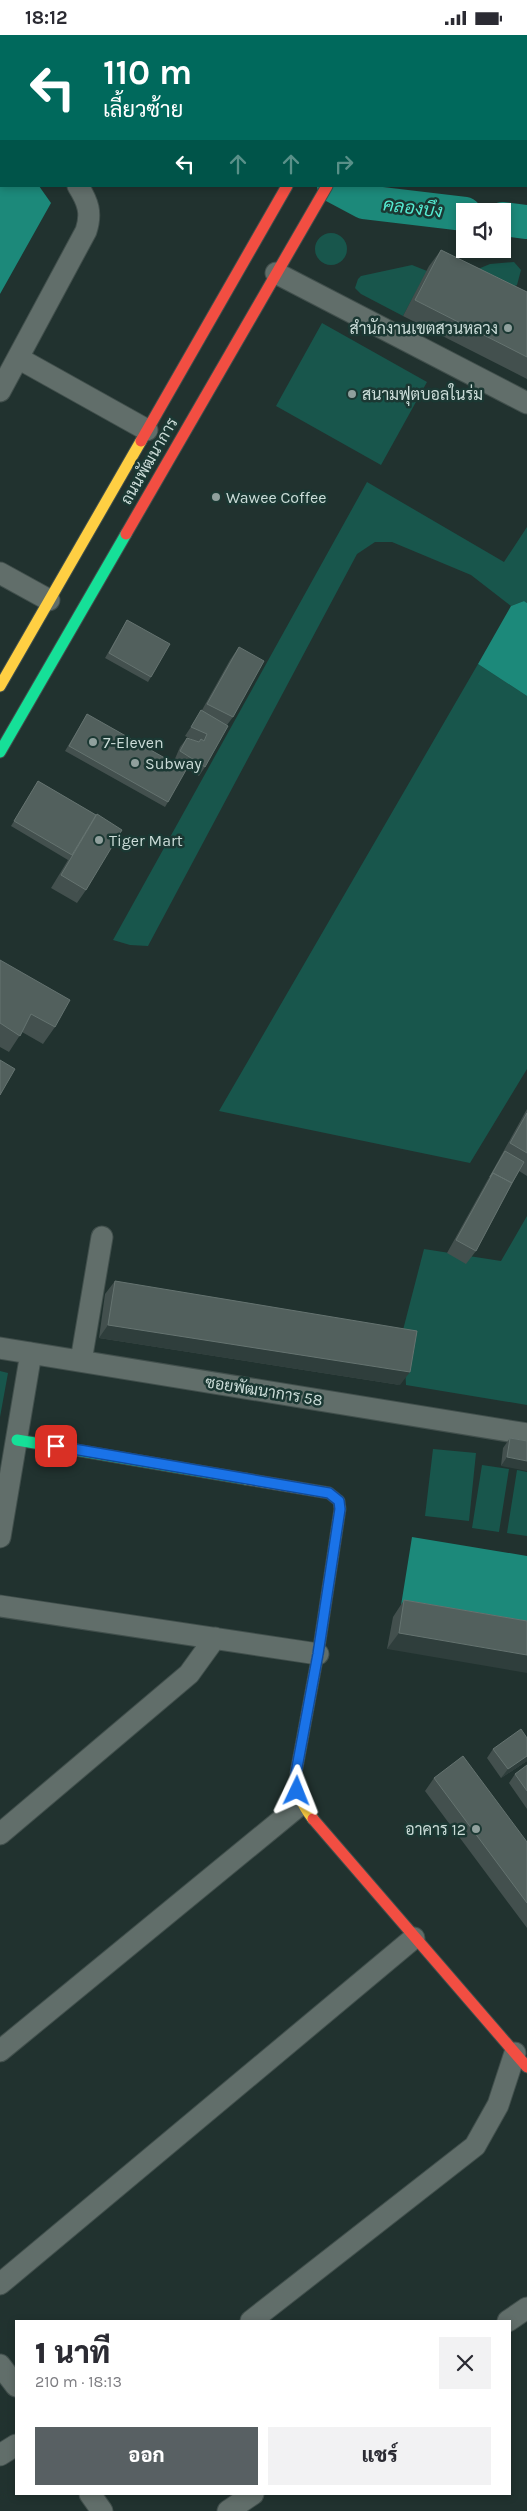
<!DOCTYPE html>
<html lang="th">
<head>
<meta charset="utf-8">
<style>
	:root { --surface:#fff; --page:#f2f2f3; --text:#2b2b33; --muted:#7c7c81; --accent:#586063 }
	body { margin:0; font-family:Karla,Sarabun,sans-serif; background:var(--page); color:var(--text); height:100vh; display:flex; flex-direction:column; font-size:19px; white-space:nowrap }
	* { box-sizing:border-box; margin:0 }
	p { font-size:16px; color:var(--muted) }
	.icon { flex:none; width:28px; height:28px; fill:none; stroke:currentColor; stroke-width:2; stroke-linecap:round; stroke-linejoin:round }
	.map { position:relative; flex:1; overflow:hidden }
	.sheet { position:absolute; left:15px; top:2285px; width:496px; height:175px; display:flex; flex-direction:column; background:var(--surface); border-radius:0px; box-shadow:0 2px 8px #0003 }
	.sheet>* { flex:none }
	.hud { position:absolute; left:0px; top:0px; width:528px; height:152px; box-shadow:0 2px 8px #0003; background:#00695c; color:#fff; overflow:hidden }
	.fabs { position:absolute; left:456px; top:168px; display:grid; gap:10px }
	.fabs a { display:grid; place-items:center; width:55px; height:55px; border-radius:0px; background:var(--surface); box-shadow:0 2px 8px #0003; font-size:25px }
	.pin { position:absolute; display:grid; place-items:center; width:42px; height:42px; color:#fff; margin:-21px; border-radius:10px; box-shadow:0 2px 8px #0006 }
	.me { position:absolute; width:55px; margin:-28px; rotate:2deg; stroke-linejoin:round; filter:drop-shadow(0 0 4px #0008) }
	.turn { display:flex; align-items:center; gap:18px; height:105px; padding:0 20px; font-size:22px }
	.turn .icon { width:65px; height:65px; stroke-width:2.5 }
	.turn b { display:block; font-size:35px; line-height:42px }
	.lanes { display:flex; align-items:center; height:48px; padding:0 20px; background:#0003; justify-content:center; gap:25px; direction:ltr }
	.lanes .off { opacity:.35 }
	.round { display:grid; place-items:center; flex:none; width:52px; height:52px; border-radius:0px; background:var(--page) }
	.headline { display:flex; align-items:center; justify-content:space-between; height:85px; padding:0 20px }
	h1 { font-size:30px; font-weight:800; line-height:38px }
	.button { display:flex; gap:10px; margin-top:auto; padding:10px 20px }
	.button a { flex:1; height:58px; border-radius:0px; background:var(--accent); color:#fff; font-size:20px; font-weight:800; line-height:58px; text-align:center }
	.button a+a { background:var(--page); color:var(--text) }
	.status { display:flex; justify-content:space-between; align-items:center; height:35px; padding:0 25px; background:var(--surface); direction:ltr }
	.status svg { height:14px; fill:currentColor }
	.map>svg:first-child { display:block }
	.green { fill:#18564c }
	.water { fill:#1c897a }
	.lines { fill:none; stroke-linecap:round; stroke-linejoin:round }
	.river { stroke:#1c897a; stroke-width:34 }
	.street-casing { stroke:#414f4c; stroke-width:23 }
	.fast-casing { stroke:#414f4c; stroke-width:13 }
	.slow-casing { stroke:#414f4c; stroke-width:13 }
	.jam-casing { stroke:#414f4c; stroke-width:13 }
	.street { stroke:#616e6a; stroke-width:21 }
	.fast { stroke:#16e098; stroke-width:11 }
	.slow { stroke:#ffcf43; stroke-width:11 }
	.jam { stroke:#f24e42; stroke-width:11 }
	.wall { fill:#43504e }
	.shaded-wall { fill:#2f3e3c }
	.building { fill:#52605d; stroke:#657370 }
	.route-casing { stroke:#114b97; stroke-width:12 }
	.route { stroke:#1a73e8; stroke-width:9 }
	.poi-dot { fill:#90a09d; stroke:#1b3833; stroke-width:2 }
	.labels { text-anchor:middle; dominant-baseline:central; stroke-width:5; stroke-linejoin:round; paint-order:stroke }
	.poi-label { font-size:16px; fill:#cbdcd8; stroke:#1b3833; text-anchor:start }
	.street-label { font-size:16px; fill:#cbdcd8; stroke:#1b3833 }
	.water-label { font-size:18px; font-style:italic; fill:#55ecd3; stroke:#1b3833 }
</style>
</head>
<body>
<div class="status"><b>18:12</b><svg viewBox="0 0 49 12"><path d="M0 12V9h3v3zM5 12V6h3v6zM10 12V3h3v9zM15 12V0h3v12zM26 1h20v11H26zM47 4h2v5h-2z"/></svg></div>
<div class="map">
<svg width="527" height="2476" viewBox="0 0 527 2476">
	<rect width="100%" height="100%" fill="#21322f"/>
	<path class="green" d="M315 214a16 16 0 1 1 32 0a16 16 0 1 1-32 0Z
		M514,227L521,235L517,250L492,262L466,239L490,229Z
		M412,230L427,236L403,281L361,259L355,253L358,244L361,241Z
		M322,288L427,347L381,430L276,371Z
		M367,447L504,527L527,492V568L524,566L511,571L471,540L392,507H375L357,519L148,911L130,910L113,905Z
		M478,629L527,661V1034L470,1128L219,1076Z
		M527,1181V1370L406,1350L403,1295L424,1214L501,1226Z
		M0,1336L8,1338L0,1382Z
		M433,1414L476,1418L469,1486L425,1481Z
		M482,1430L509,1434L499,1497L472,1493Z
		M517,1435L527,1437V1501L507,1498Z"/>
	<path class="water" d="M0,98L1,151H39L51,168L0,259Z
		M524,566L527,568V661L478,629L511,571Z
		M412,1502L527,1521V1604L399,1583Z"/>
	<g class="lines">
		<path class="river" d="M140,0L141,1
			M334,151L364,167L465,179
			M502,184L527,187"/>
		<g class="street-casing">
			<path id="street" d="M430,0L432,1
				M0,36L1,37
				M526,52H527
				M276,238L527,368
				M18,323L147,395
				M0,356L86,196C92,178 88,167 78,151
				M0,538L49,565
				M0,1313L527,1399
				M81,1326L102,1202
				M0,1502L31,1318
				M0,1571L318,1619
				M0,1799L189,1639L215,1603
				M0,2016L301,1769
				M0,2249L414,1903
				M251,2286L475,2111L498,2070L515,2018
				M508,2286L527,2273
				M0,2330L16,2351
				M0,2420L16,2410
				M90,2459L102,2476
				M228,2476L253,2459"/>
		</g>
		<g class="fast-casing">
			<path id="fast" d="M0,717L126,499
				M17,1405L246,1444"/>
		</g>
		<g class="slow-casing">
			<path id="slow" d="M0,651L141,406
				M246,1444L329,1458L339,1466L340,1474L318,1619L296,1738C297,1758 301,1768 313,1784"/>
		</g>
		<g class="jam-casing">
			<path id="jam" d="M412,0V1
				M372,1L373,0
				M141,406L287,151
				M126,499L327,151
				M313,1784L527,2032"/>
		</g>
		<use href="#street" class="street"/>
		<use href="#fast" class="fast"/>
		<use href="#slow" class="slow"/>
		<use href="#jam" class="jam"/>
	</g>
	<path class="wall" d="M441,215L527,257V344L403,281L429,231Z
		M127,585L151,642L148,647L105,623Z
		M239,612L233,682L227,690L205,732L199,741L174,726L180,712L187,703L195,706L185,701L202,675L230,625Z
		M87,679L168,767L165,772L65,716Z
		M38,746L96,780L86,855L77,868L51,853L68,825L11,791Z
		M0,925L55,992L43,1009L22,997L9,1017L0,1012Z
		M527,1074V1141L519,1136L476,1216L466,1229L447,1218Z
		M115,1246L400,1350L99,1303L105,1259Z
		M510,1403L527,1406L501,1431L503,1413Z
		M404,1565L527,1586L387,1614L393,1582Z
		M527,1703V1726L501,1743L487,1723L493,1714Z
		M527,1730V1774L509,1748L515,1739Z
		M434,1743L527,1807V1893L425,1756Z"/>
	<path class="shaded-wall" d="M108,1290L410,1337L400,1350L99,1303Z
		M507,1422L527,1426V1436L501,1431Z
		M399,1598L527,1620V1638L387,1614Z
		M527,1721V1726L501,1743L508,1734Z"/>
	<path class="building" d="M441,215L527,257V322L415,265Z
		M127,585L170,609L151,642L109,618Z
		M239,612L264,626L233,682L207,669Z
		M201,675L228,691L205,732L180,716L187,703L199,707L201,704L204,706L207,699L191,692Z
		M87,679L186,735L168,767L69,711Z
		M38,746L96,780L72,820L14,786Z
		M97,779L122,795L86,855L61,840Z
		M0,925L70,965L55,992L31,979L20,1001L0,988Z
		M0,1025L15,1034L0,1060Z
		M527,1078V1118L510,1108Z
		M505,1116L524,1127L512,1148L493,1138L490,1142Z
		M493,1138L512,1148L476,1216L456,1205Z
		M115,1246L417,1296L410,1337L108,1290Z
		M510,1403L527,1406V1426L507,1422Z
		M404,1565L527,1586V1620L399,1598Z
		M521,1694L527,1703V1721L508,1734L493,1714Z
		M463,1721L527,1807V1868L434,1743Z
		M527,1730V1756L515,1739Z"/>
	<g class="lines">
		<g class="route-casing">
			<path id="route" d="M56,1411L329,1458L339,1466L340,1474L318,1619L296,1738L297,1756"/>
		</g>
		<use href="#route" class="route"/>
	</g>
	<g class="poi-dot">
		<circle cx="508" cy="293" r="5"/>
		<circle cx="352" cy="359" r="5"/>
		<circle cx="216" cy="462" r="5"/>
		<circle cx="93" cy="707" r="5"/>
		<circle cx="135" cy="728" r="5"/>
		<circle cx="99" cy="805" r="5"/>
		<circle cx="476" cy="1794" r="5"/>
	</g>
	<g class="labels">
		<g class="poi-label">
			<text x="498" y="293" text-anchor="end">สำนักงานเขตสวนหลวง</text>
			<text x="362" y="359">สนามฟุตบอลในร่ม</text>
			<text x="226" y="462">Wawee Coffee</text>
			<text x="103" y="707">7-Eleven</text>
			<text x="145" y="728">Subway</text>
			<text x="109" y="805">Tiger Mart</text>
			<text x="466" y="1794" text-anchor="end">อาคาร 12</text>
		</g>
		<g class="street-label">
			<text transform="translate(149 426) rotate(-60)">ถนนพัฒนาการ</text>
			<text transform="translate(264 1356) rotate(9)">ซอยพัฒนาการ 58</text>
		</g>
		<g class="water-label">
			<text transform="translate(413 173) rotate(7)">คลองบึง</text>
		</g>
	</g>
</svg>
<div class="fabs">
<a><svg class="icon" aria-label="sound" viewBox="0 0 24 24"><path d="M4 9h4l5-4v14l-5-4H4zM17 9q2 3 0 6"/></svg></a>
</div>
<div class="pin" style="left:56px;top:1411px;background:#d93025"><svg class="icon" aria-label="arrive" viewBox="0 0 24 24"><path d="M6 21V4h12l-3 4 3 4H6"/></svg></div>
<svg class="me" style="left:297px;top:1756px" viewBox="-20 -20 40 40"><path d="M0-17L14 15 0 8-14 15z" fill="#1a73e8" stroke="#fff" stroke-width="4"/></svg>
<div class="hud">
<div class="turn"><svg class="icon" aria-label="left" viewBox="0 0 24 24"><path d="M17 20v-9H6M10 6l-5 5 5 5"/></svg><div><b>110 m</b>เลี้ยวซ้าย</div></div>
<div class="lanes"><svg class="icon" aria-label="left" viewBox="0 0 24 24"><path d="M17 20v-9H6M10 6l-5 5 5 5"/></svg><svg class="icon off" aria-label="ahead" viewBox="0 0 24 24"><path d="M12 20V5M6 11l6-6 6 6"/></svg><svg class="icon off" aria-label="ahead" viewBox="0 0 24 24"><path d="M12 20V5M6 11l6-6 6 6"/></svg><svg class="icon off" aria-label="right" viewBox="0 0 24 24"><path d="M7 20v-9h11M14 6l5 5-5 5"/></svg></div>
</div>
<section class="sheet">
<div class="headline"><div><h1>1 นาที</h1><p>210 m · 18:13</p></div><a class="round"><svg class="icon" aria-label="close" viewBox="0 0 24 24"><path d="M6 6l12 12M18 6L6 18"/></svg></a></div>
<div class="button"><a>ออก</a><a>แชร์</a></div>
</section>
</div>
</body>
</html>
